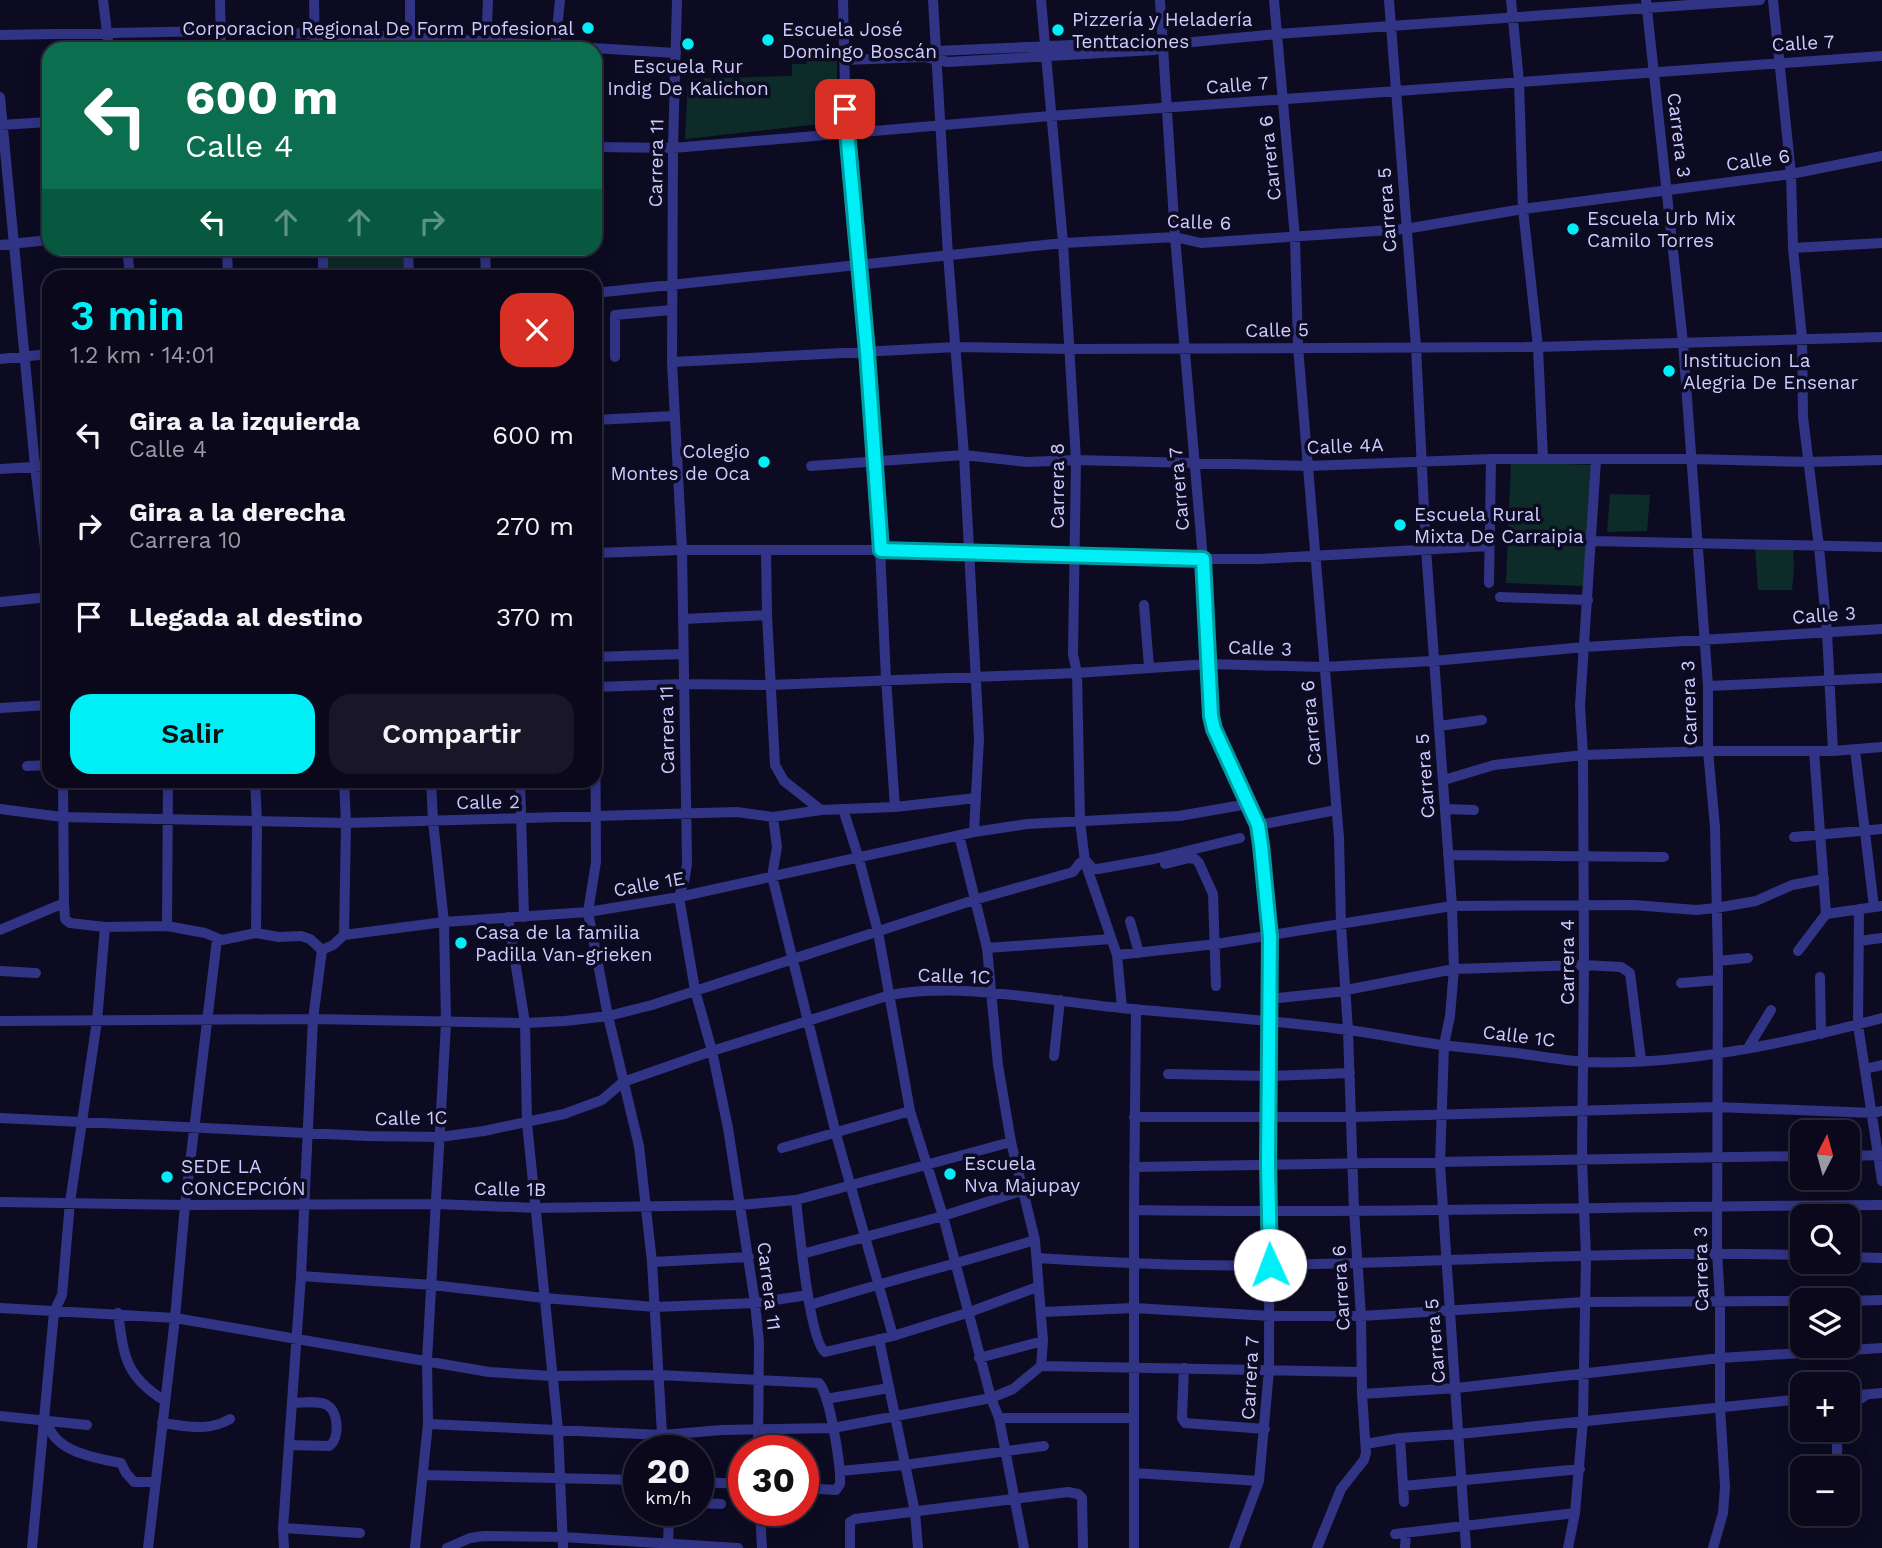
<!DOCTYPE html>
<html lang="es">
<head>
<meta charset="utf-8">
<style>
	:root { --surface:#0a081a; --page:#181627; --text:#f1f3f6; --muted:#999aa2; --line:#2a2939; --accent:#00eff7 }
	body { margin:0; font-family:"Work Sans",sans-serif; background:var(--page); color:var(--text); height:100vh; display:flex; flex-direction:column; font-size:26px; white-space:nowrap }
	* { box-sizing:border-box; margin:0 }
	p { font-size:23px; color:var(--muted) }
	.icon { flex:none; width:38px; height:38px; fill:none; stroke:currentColor; stroke-width:2; stroke-linecap:round; stroke-linejoin:round }
	.map { position:relative; flex:1; overflow:hidden }
	.details { position:absolute; left:42px; top:270px; width:560px; height:518px; display:flex; flex-direction:column; background:var(--surface); border-radius:21px; box-shadow:0 4px 18px #0003,0 0 0 2px var(--line) }
	.details>* { flex:none }
	.banner { position:absolute; left:42px; top:42px; width:560px; height:214px; border-radius:21px; box-shadow:0 4px 18px #0003,0 0 0 2px var(--line); background:#0b6e4f; color:#fff; overflow:hidden }
	.needle { width:46px; rotate:6deg }
	.buttons { position:absolute; left:1790px; top:1120px; display:grid; gap:14px }
	.buttons a { display:grid; place-items:center; width:70px; height:70px; border-radius:14px; background:var(--surface); box-shadow:0 4px 18px #0003,0 0 0 2px var(--line); font-size:35px }
	.speed { position:absolute; left:623px; top:1435px; display:flex; gap:14px; font-size:35px; font-weight:700; text-align:center }
	.speed>* { display:grid; place-content:center; width:91px; height:91px; border-radius:50%; background:var(--surface); box-shadow:0 4px 18px #0003,0 0 0 2px var(--line); line-height:1 }
	.speed small { font-size:18px; font-weight:400 }
	.speed .limit { border:10px solid #d22; background:#fff; color:#111 }
	.pin { position:absolute; display:grid; place-items:center; width:60px; height:60px; color:#fff; margin:-30px; border-radius:14px; box-shadow:0 4px 10px #0006 }
	.me { position:absolute; width:77px; margin:-38px; rotate:358deg; stroke-linejoin:round; filter:drop-shadow(0 0 5px #0008) }
	.turn { display:flex; align-items:center; gap:24px; height:147px; padding:0 28px; font-size:32px }
	.turn .icon { width:91px; height:91px; stroke-width:2.5 }
	.turn b { display:block; font-size:49px; line-height:60px }
	.lanes { display:flex; align-items:center; height:66px; padding:0 28px; background:#0003; justify-content:center; gap:35px; direction:ltr }
	.lanes .off { opacity:.35 }
	.round { display:grid; place-items:center; flex:none; width:74px; height:74px; border-radius:21px; background:var(--page) }
	.headline { display:flex; align-items:center; justify-content:space-between; height:119px; padding:0 28px }
	h1 { font-size:42px; font-weight:600; line-height:52px; color:var(--accent) }
	.action { display:flex; gap:14px; margin-top:auto; padding:14px 28px }
	.action a { flex:1; height:80px; border-radius:21px; background:var(--accent); color:#111; font-size:28px; font-weight:600; line-height:80px; text-align:center }
	.action a+a { background:var(--page); color:var(--text) }
	ul { padding:0; list-style:none }
	li { display:flex; align-items:center; gap:21px; height:91px; padding:0 28px }
	li div { flex:1 }
	li b { display:block; font-size:26px }
	li em { font-style:normal }
	.map>svg:first-child { display:block }
	.green { fill:#0d2c29 }
	.lines { fill:none; stroke-linecap:round; stroke-linejoin:round }
	.minor { stroke:#313485; stroke-width:10 }
	.route-casing { stroke:#009ba1; stroke-width:18 }
	.route { stroke:#00eff7; stroke-width:12 }
	.poi-dot { fill:#00eff7; stroke:#0d0b22; stroke-width:2.5 }
	.labels { text-anchor:middle; dominant-baseline:central; stroke-width:7; stroke-linejoin:round; paint-order:stroke }
	.poi-label { font-size:19px; fill:#ceccff; stroke:#0d0b22; text-anchor:start }
	.street-label { font-size:19px; fill:#ceccff; stroke:#0d0b22 }
</style>
</head>
<body>
<div class="map">
<svg width="1882" height="1548" viewBox="0 0 1882 1548">
	<rect width="100%" height="100%" fill="#0d0b22"/>
	<path class="green" d="M806,52L837,53V122L685,139L688,79L792,76V64H807Z
		M322,249H407L408,276H322Z
		M1511,462L1591,465L1586,586L1506,583Z
		M1610,494L1650,495L1647,531L1607,532Z
		M1793,545L1794,568L1792,590H1758L1755,547Z"/>
	<g class="lines">
		<path class="minor" d="M103,0L109,49
			M220,0L221,49
			M314,0L315,49
			M677,0L673,148L672,362L682,550L687,863L685,877L679,897L695,990L712,1051L728,1128L755,1303L759,1342L758,1451
			M843,0L846,133L876,462L886,679L895,807
			M933,0L948,255L964,455L979,739L974,832
			M1041,0L1063,243L1076,460L1073,654L1077,673L1080,821L1085,862L1117,955L1122,1008
			M1160,0L1175,237L1203,559L1211,716L1214,729L1259,825L1270,937L1269,1370L1259,1481L1234,1548
			M1274,0L1295,238L1298,347L1339,838L1341,925L1348,1030L1354,1210L1361,1316L1362,1394L1366,1453L1364,1460L1341,1489L1317,1548
			M1389,0L1416,347L1426,549L1452,906L1454,969L1450,1016L1444,1045L1440,1164L1466,1548
			M1511,0L1519,81L1523,209L1538,347L1543,459
			M1646,0L1683,343L1708,686V751L1715,827L1718,961L1717,1252L1720,1302V1407L1725,1487L1723,1513L1713,1548
			M1773,0L1791,174L1793,248L1802,338L1803,417L1819,547L1827,632L1833,751
			M0,35L221,31L410,37L676,53
			M410,49V0
			M486,49L488,0
			M555,49L560,0
			M925,57L936,51L1163,41L1172,44L1277,34L1760,0
			M844,60L925,57L948,62L1154,50L1169,45
			M0,97L35,466L49,581
			M0,125L49,122
			M595,147L673,148L1050,116L1882,56
			M0,245L49,240
			M127,248L130,276
			M227,248L228,276
			M323,248V276
			M408,248L409,276
			M485,248L486,276
			M1793,248L1882,243
			M595,293L1063,243L1175,237L1201,243L1405,229L1523,209L1791,174L1882,156
			M615,357V315L672,310
			M0,359L49,354
			M672,362L956,347L1069,349L1538,347L1882,337
			M595,420L674,416
			M811,466L964,455L1027,462L1076,460L1309,466L1491,459H1692L1809,462L1882,460
			M0,469L49,466
			M1592,541L1882,547
			M766,550L767,615L775,765L784,781L821,810
			M595,553L682,550H881L1203,559H1259L1489,546
			M1489,583L1491,459
			M1500,597L1588,600
			M0,602L49,597
			M1144,605L1149,667
			M683,619L767,615
			M595,657L683,654
			M595,679L596,862L588,912L608,1016L639,1146L652,1262L663,1451
			M1708,686L1882,678
			M595,687L683,684L770,685L1077,673L1209,664L1323,667L1433,661L1585,647L1882,629
			M0,708L49,705
			M1439,726L1482,720
			M1855,750L1874,907
			M27,766L49,765
			M63,780L64,903L65,919L70,923L105,927L167,926L205,933L222,940L256,933L279,937L301,936L310,939L322,950
			M255,780L257,822L256,933
			M344,780L346,823L344,935
			M520,780L524,917
			M1444,780L1494,765L1583,755L1708,751H1833L1882,747
			M0,809L62,817L346,823L737,812L773,817L821,810L895,807L976,798
			M843,809L859,859L878,932L910,1111L943,1216L991,1398L999,1418L1024,1548
			M1446,809L1474,810
			M773,817L777,847L772,876L836,1134L893,1336
			M1259,825L1336,810
			M959,835L987,948L998,1065L1011,1142L1035,1240L1043,1341L1041,1366
			M1794,837L1882,829
			M1448,855L1664,857
			M1165,864L1189,858L1195,859L1199,863L1213,894L1216,986
			M1859,909L1858,1025L1882,1181
			M1826,914L1882,906
			M508,917L525,1023L527,1123L558,1429L563,1548
			M1130,921L1139,953
			M167,926L168,780
			M0,930L64,903
			M1859,941L1882,938
			M987,948L1111,939
			M322,950L333,945L344,935L444,922L588,912L679,897L974,832L1027,824L1179,816L1248,804
			M1798,951L1826,914L1814,751
			M1117,955L1216,944L1452,906L1634,905L1696,910L1716,908L1756,901L1792,885L1824,879
			M1718,961L1748,958
			M0,971L36,973
			M1820,977L1821,1034
			M1681,983L1718,980
			M1269,999L1336,992L1454,969L1584,965L1621,967L1630,973L1641,1060
			M0,1021L313,1019L525,1023L565,1021L608,1016L652,1005L974,900L1073,872L1080,863L1087,862L1092,868L1098,869L1154,859L1240,838
			M1748,1048L1771,1010
			M1054,1056L1060,1000
			M1865,1069L1882,1065
			M1168,1074L1269,1076L1350,1073
			M1134,1117H1353L1716,1107L1873,1113L1882,1111
			M0,1118L367,1136L440,1137L484,1131L564,1114L602,1100L623,1082L712,1051L890,995C965,982 1045,1001 1121,1008C1197,1015 1273,1020 1348,1030C1380,1034 1411,1041 1442,1045C1467,1048 1491,1050 1516,1053C1538,1056 1562,1060 1584,1062C1682,1066 1788,1043 1882,1018
			M782,1148L910,1111
			M1848,1156L1882,1155
			M1134,1167L1802,1156
			M796,1200C799,1225 809,1340 825,1352L893,1336L967,1313L1037,1287
			M0,1202L185,1205L437,1204L536,1208L740,1205L796,1200L1011,1142
			M1134,1210C1383,1214 1632,1206 1882,1205
			M802,1254L943,1216L1024,1190
			M1848,1257L1882,1258
			M1037,1258C1115,1263 1193,1267 1271,1265C1448,1262 1626,1250 1802,1255
			M652,1262L749,1257
			M301,1276L432,1285L544,1298L655,1307L755,1303L808,1295
			M1848,1301L1882,1300
			M810,1305C884,1282 960,1263 1035,1240
			M0,1308L175,1318L489,1372L552,1376L659,1375L819,1383C830,1395 841,1466 840,1484L836,1490L803,1488
			M1042,1312L1134,1308L1270,1316H1361L1584,1302L1802,1301
			M118,1313C124,1357 125,1376 165,1401
			M879,1339L915,1512L918,1548
			M979,1358L1043,1341
			M1041,1366L1361,1372
			M1184,1368L1182,1418L1185,1423L1265,1429
			M1362,1394L1457,1388L1720,1358L1882,1348
			M1848,1396L1882,1393
			M826,1399L889,1388
			M1848,1407L1866,1395
			M0,1416L87,1425
			M999,1418H1134
			M47,1421C53,1452 95,1458 121,1463L126,1473L134,1482H156
			M162,1423C186,1426 208,1432 230,1419
			M428,1424L662,1435L722,1430L833,1428L991,1398L1013,1389L1041,1366
			M1400,1438L1404,1502
			M1366,1444L1400,1438L1459,1434L1802,1399
			M290,1445L329,1446C340,1439 339,1412 327,1405C318,1400 302,1403 292,1403
			M1830,1468C1840,1456 1839,1443 1831,1430
			M840,1471L904,1465L1044,1446
			M1134,1473L1259,1481
			M423,1475L639,1480
			M698,1482L744,1484
			M1403,1486L1580,1469
			M698,1503L721,1504
			M760,1510L762,1548
			M283,1528L360,1533
			M1395,1534L1575,1513
			M668,1546L669,1510
			M32,1548L54,1312L62,1295L70,1202L97,1021L105,927
			M148,1548L175,1318L185,1205L217,939
			M284,1548L283,1528L301,1276L313,1019L322,950
			M415,1548L428,1424L427,1360L446,1023L444,922L433,821L431,780
			M447,1548L470,1538L484,1536L563,1537L738,1548
			M850,1548V1522L855,1519L1068,1492L1078,1494L1082,1498L1083,1548
			M1134,1548V1210L1136,1009
			M1405,1548L1406,1533
			M1568,1548L1575,1513L1583,1420L1586,1257L1582,1159L1584,965L1583,755L1580,706L1596,460"/>
	</g>
	<g class="lines">
		<g class="route-casing">
			<path id="route" d="M845,109L867,352L881,550L1203,559L1211,716L1214,729L1258,825L1261,845L1270,937L1268,1164L1270,1265"/>
		</g>
		<use href="#route" class="route"/>
	</g>
	<g class="poi-dot">
		<circle cx="588" cy="28" r="7"/>
		<circle cx="1058" cy="30" r="7"/>
		<circle cx="768" cy="40" r="7"/>
		<circle cx="688" cy="44" r="7"/>
		<circle cx="1573" cy="229" r="7"/>
		<circle cx="1669" cy="371" r="7"/>
		<circle cx="764" cy="462" r="7"/>
		<circle cx="1400" cy="525" r="7"/>
		<circle cx="461" cy="943" r="7"/>
		<circle cx="950" cy="1174" r="7"/>
		<circle cx="167" cy="1177" r="7"/>
	</g>
	<g class="labels">
		<g class="poi-label">
			<text x="1072" y="19">Pizzería y Heladería<tspan x="1072" dy="22">Tenttaciones</tspan></text>
			<text x="574" y="28" text-anchor="end">Corporacion Regional De Form Profesional</text>
			<text x="782" y="29">Escuela José<tspan x="782" dy="22">Domingo Boscán</tspan></text>
			<text x="688" y="66" text-anchor="middle">Escuela Rur<tspan x="688" dy="22">Indig De Kalichon</tspan></text>
			<text x="1587" y="218">Escuela Urb Mix<tspan x="1587" dy="22">Camilo Torres</tspan></text>
			<text x="1683" y="360">Institucion La<tspan x="1683" dy="22">Alegria De Ensenar</tspan></text>
			<text x="750" y="451" text-anchor="end">Colegio<tspan x="750" dy="22">Montes de Oca</tspan></text>
			<text x="1414" y="514">Escuela Rural<tspan x="1414" dy="22">Mixta De Carraipia</tspan></text>
			<text x="475" y="932">Casa de la familia<tspan x="475" dy="22">Padilla Van-grieken</tspan></text>
			<text x="964" y="1163">Escuela<tspan x="964" dy="22">Nva Majupay</tspan></text>
			<text x="181" y="1166">SEDE LA<tspan x="181" dy="22">CONCEPCIÓN</tspan></text>
		</g>
		<g class="street-label">
			<text transform="translate(1803 43) rotate(-3)">Calle 7</text>
			<text transform="translate(1237 85) rotate(-4)">Calle 7</text>
			<text transform="translate(1679 135) rotate(83)">Carrera 3</text>
			<text transform="translate(1270 158) rotate(-96)">Carrera 6</text>
			<text transform="translate(1758 160) rotate(-8)">Calle 6</text>
			<text transform="translate(656 163) rotate(-89)">Carrera 11</text>
			<text transform="translate(1387 210) rotate(-94)">Carrera 5</text>
			<text transform="translate(1199 222) rotate(2)">Calle 6</text>
			<text transform="translate(1277 330) rotate(-1)">Calle 5</text>
			<text transform="translate(1345 446) rotate(-2)">Calle 4A</text>
			<text transform="translate(1057 486) rotate(-90)">Carrera 8</text>
			<text transform="translate(1179 489) rotate(-95)">Carrera 7</text>
			<text transform="translate(1824 615) rotate(-4)">Calle 3</text>
			<text transform="translate(1260 648) rotate(2)">Calle 3</text>
			<text transform="translate(1689 703) rotate(-92)">Carrera 3</text>
			<text transform="translate(1311 723) rotate(-95)">Carrera 6</text>
			<text transform="translate(667 730) rotate(-91)">Carrera 11</text>
			<text transform="translate(1425 776) rotate(-94)">Carrera 5</text>
			<text transform="translate(488 802) rotate(-1)">Calle 2</text>
			<text transform="translate(649 884) rotate(-10)">Calle 1E</text>
			<text transform="translate(1567 962) rotate(-90)">Carrera 4</text>
			<text transform="translate(954 976) rotate(2)">Calle 1C</text>
			<text transform="translate(1519 1036) rotate(7)">Calle 1C</text>
			<text transform="translate(411 1118) rotate(-1)">Calle 1C</text>
			<text transform="translate(510 1189) rotate(1)">Calle 1B</text>
			<text transform="translate(1701 1269) rotate(-91)">Carrera 3</text>
			<text transform="translate(769 1286) rotate(83)">Carrera 11</text>
			<text transform="translate(1341 1288) rotate(-93)">Carrera 6</text>
			<text transform="translate(1435 1341) rotate(-95)">Carrera 5</text>
			<text transform="translate(1250 1378) rotate(-87)">Carrera 7</text>
		</g>
	</g>
</svg>
<div class="buttons">
<a><svg class="needle" viewBox="-14 -14 28 28"><path d="M0-13l5 13h-10z" fill="#e53935"/><path d="M0 13l5-13h-10z" fill="#999aa2"/></svg></a>
<a><svg class="icon" aria-label="search" viewBox="0 0 24 24"><circle cx="10" cy="10" r="6"/><path d="M15 15l6 6"/></svg></a>
<a><svg class="icon" aria-label="layers" viewBox="0 0 24 24"><path d="M12 4l9 5-9 5-9-5zM3 14l9 5 9-5"/></svg></a>
<a>+</a>
<a>−</a>
</div>
<div class="speed"><div>20<small>km/h</small></div><div class="limit">30</div></div>
<div class="pin" style="left:845px;top:109px;background:#d93025"><svg class="icon" aria-label="arrive" viewBox="0 0 24 24"><path d="M6 21V4h12l-3 4 3 4H6"/></svg></div>
<svg class="me" style="left:1270px;top:1265px" viewBox="-20 -20 40 40"><circle r="19" fill="#fff"/><path d="M0-13L10 11 0 6-10 11z" fill="#00eff7"/></svg>
<div class="banner">
<div class="turn"><svg class="icon" aria-label="left" viewBox="0 0 24 24"><path d="M17 20v-9H6M10 6l-5 5 5 5"/></svg><div><b>600 m</b>Calle 4</div></div>
<div class="lanes"><svg class="icon" aria-label="left" viewBox="0 0 24 24"><path d="M17 20v-9H6M10 6l-5 5 5 5"/></svg><svg class="icon off" aria-label="ahead" viewBox="0 0 24 24"><path d="M12 20V5M6 11l6-6 6 6"/></svg><svg class="icon off" aria-label="ahead" viewBox="0 0 24 24"><path d="M12 20V5M6 11l6-6 6 6"/></svg><svg class="icon off" aria-label="right" viewBox="0 0 24 24"><path d="M7 20v-9h11M14 6l5 5-5 5"/></svg></div>
</div>
<section class="details">
<div class="headline"><div><h1>3 min</h1><p>1.2 km · 14:01</p></div><a class="round" style="background:#d93025;color:#fff"><svg class="icon" aria-label="close" viewBox="0 0 24 24"><path d="M6 6l12 12M18 6L6 18"/></svg></a></div>
<ul>
<li><svg class="icon" aria-label="left" viewBox="0 0 24 24"><path d="M17 20v-9H6M10 6l-5 5 5 5"/></svg><div><b>Gira a la izquierda</b><p>Calle 4</p></div><em>600 m</em></li>
<li><svg class="icon" aria-label="right" viewBox="0 0 24 24"><path d="M7 20v-9h11M14 6l5 5-5 5"/></svg><div><b>Gira a la derecha</b><p>Carrera 10</p></div><em>270 m</em></li>
<li><svg class="icon" aria-label="arrive" viewBox="0 0 24 24"><path d="M6 21V4h12l-3 4 3 4H6"/></svg><div><b>Llegada al destino</b></div><em>370 m</em></li>
</ul>
<div class="action"><a>Salir</a><a>Compartir</a></div>
</section>
</div>
</body>
</html>
